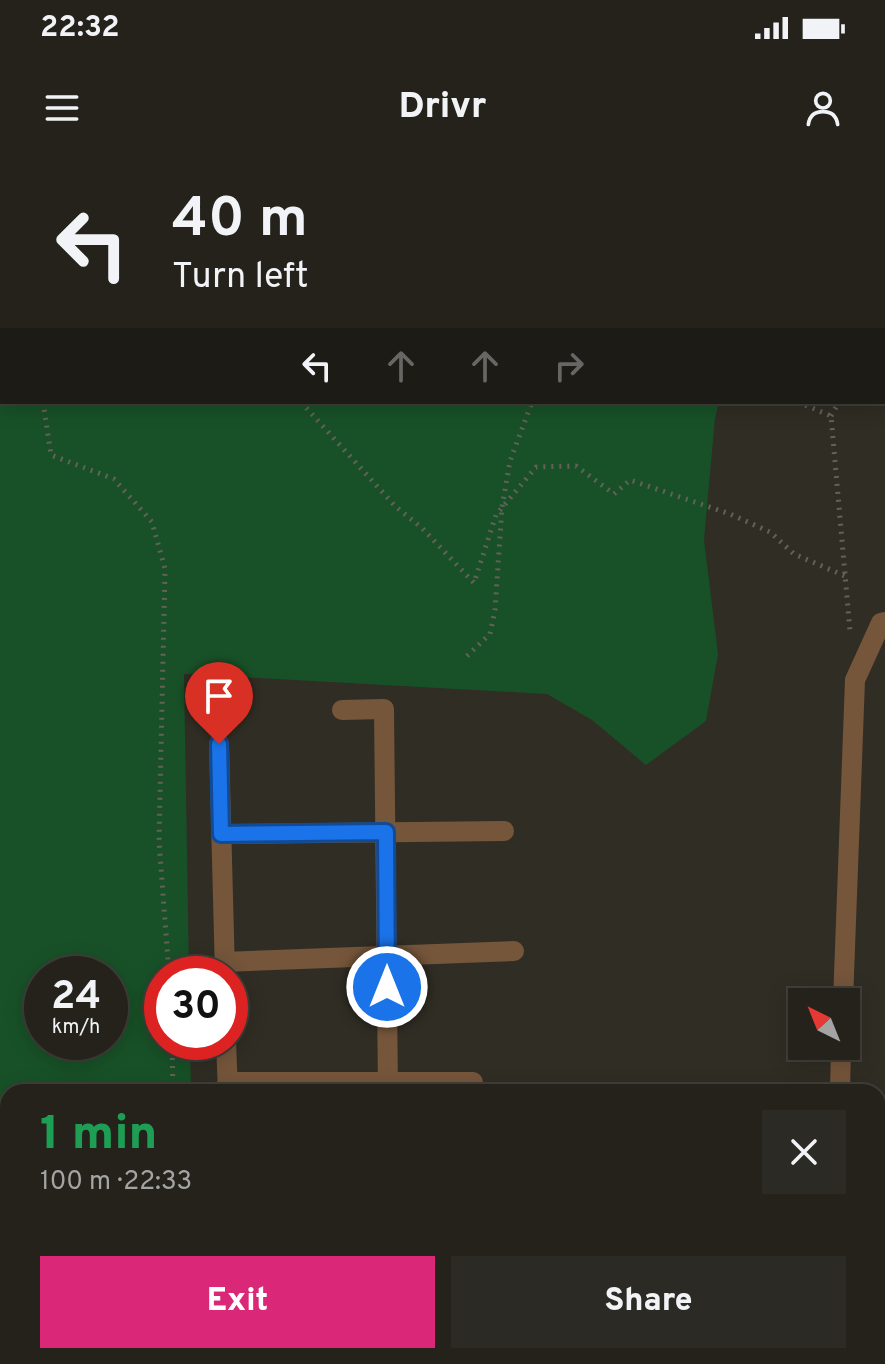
<!DOCTYPE html>
<html lang="en">
<head>
<meta charset="utf-8">
<style>
	:root { --surface:#24221b; --page:#2c2a24; --text:#f1f3f6; --muted:#a3a4a3; --line:#413f3a; --accent:#db2777 }
	body { margin:0; font-family:Overpass,sans-serif; background:var(--page); color:var(--text); height:100vh; display:flex; flex-direction:column; font-size:30px; white-space:nowrap }
	* { box-sizing:border-box; margin:0 }
	p { font-size:26px; color:var(--muted) }
	.icon { flex:none; width:44px; height:44px; fill:none; stroke:currentColor; stroke-width:2; stroke-linecap:round; stroke-linejoin:round }
	.map { position:relative; flex:1; overflow:hidden }
	.sheet { position:absolute; left:0px; top:924px; width:886px; height:280px; display:flex; flex-direction:column; background:var(--surface); border-radius:24px 24px 0 0; box-shadow:0 4px 20px #0003,0 0 0 2px var(--line) }
	.sheet>* { flex:none }
	.top-card { position:absolute; left:0px; top:0px; width:886px; height:244px; box-shadow:0 4px 20px #0003,0 0 0 2px var(--line); background:#24221b; color:var(--text); overflow:hidden }
	.needle { width:52px; rotate:317deg }
	.tools { position:absolute; left:788px; top:828px; display:grid; gap:16px }
	.tools a { display:grid; place-items:center; width:72px; height:72px; border-radius:0px; background:var(--surface); box-shadow:0 4px 20px #0003,0 0 0 2px var(--line); font-size:40px }
	.speed { position:absolute; left:24px; top:796px; display:flex; gap:16px; font-size:40px; font-weight:700; text-align:center }
	.speed>* { display:grid; place-content:center; width:104px; height:104px; border-radius:50%; background:var(--surface); box-shadow:0 4px 20px #0003,0 0 0 2px var(--line); line-height:1 }
	.speed small { font-size:20px; font-weight:400 }
	.speed .limit { border:12px solid #d22; background:#fff; color:#111 }
	.pin { position:absolute; display:grid; place-items:center; width:68px; height:68px; color:#fff; margin:-82px -34px; border-radius:50% 50% 50% 0; rotate:-45deg; box-shadow:0 0 8px #0007 }
	.pin .icon { rotate:45deg }
	.me { position:absolute; width:88px; margin:-44px; rotate:0deg; stroke-linejoin:round; filter:drop-shadow(0 0 6px #0008) }
	.turn { display:flex; align-items:center; gap:28px; height:168px; padding:0 40px; font-size:36px }
	.turn .icon { width:104px; height:104px; stroke-width:2.5 }
	.turn b { display:block; font-size:56px; line-height:68px }
	.lanes { display:flex; align-items:center; height:76px; padding:0 40px; background:#0003; justify-content:center; gap:40px; direction:ltr }
	.lanes .off { opacity:.35 }
	.round { display:grid; place-items:center; flex:none; width:84px; height:84px; border-radius:0px; background:var(--page) }
	.head { display:flex; align-items:center; justify-content:space-between; height:136px; padding:0 40px }
	h1 { font-size:48px; font-weight:800; line-height:60px; color:#1e9e55 }
	.action { display:flex; gap:16px; margin-top:auto; padding:16px 40px }
	.action a { flex:1; height:92px; border-radius:0px; background:var(--accent); color:#fff; font-size:32px; font-weight:800; line-height:92px; text-align:center }
	.action a+a { background:var(--page); color:var(--text) }
	.status { display:flex; justify-content:space-between; align-items:center; height:56px; padding:0 40px; background:var(--surface); direction:ltr }
	.status svg { height:22px; fill:currentColor }
	header { display:flex; justify-content:space-between; align-items:center; height:104px; padding:0 40px; background:var(--surface); font-size:36px; font-weight:800 }
	.map>svg:first-child { display:block }
	.green { fill:#185127; fill-rule:evenodd }
	.lines { fill:none; stroke-linecap:round; stroke-linejoin:round }
	.path { stroke:#636159; stroke-width:5; stroke-dasharray:2 6; stroke-linecap:butt }
	.minor { stroke:#75563b; stroke-width:20 }
	.route-casing { stroke:#114b97; stroke-width:20 }
	.route { stroke:#1a73e8; stroke-width:14 }
</style>
</head>
<body>
<div class="status"><b>22:32</b><svg viewBox="0 0 49 12"><path d="M0 12V9h3v3zM5 12V6h3v6zM10 12V3h3v9zM15 12V0h3v12zM26 1h20v11H26zM47 4h2v5h-2z"/></svg></div>
<header><svg class="icon" aria-label="menu" viewBox="0 0 24 24"><path d="M4 6h16M4 12h16M4 18h16"/></svg>Drivr<svg class="icon" aria-label="person" viewBox="0 0 24 24"><circle cx="12" cy="8" r="4"/><path d="M4 21q1-7 8-7t8 7"/></svg></header>
<div class="map">
<svg width="885" height="1204" viewBox="0 0 885 1204">
	<rect width="100%" height="100%" fill="#302d24"/>
	<path class="green" d="M0,0H841L2,2V242H719L715,258L704,380L718,494L706,561L646,605L592,560L547,534L184,514L189,814H162V882H190L191,932H8V1196H195L196,1204H0ZM42,814H110V882H42Z"/>
	<g class="lines">
		<path class="path" d="M222,0L223,2
			M626,2L627,0
			M884,127L885,123
			M0,168L2,169
			M0,234L2,236
			M12,242H42
			M43,242L51,295L114,319L152,362L165,409L159,681L169,814
			M301,242L395,346L422,368L474,423L496,355L536,307L576,306L614,334L630,320L730,354L770,372L794,394L845,416
			M798,242L831,256L850,471
			M831,256L839,242
			M467,496L490,474L495,450L502,347L510,301L532,242
			M172,882L173,932
			M181,1196V1204"/>
		<path class="minor" d="M342,550L384,549L388,932
			M219,584L225,814
			M221,674L504,671
			M224,802L514,791
			M843,842L855,520L881,463L885,462
			M226,882L228,932
			M227,922H473
			M840,932L841,886
			M878,1105L885,1104
			M234,1196V1204
			M391,1196V1204
			M834,1204V1196"/>
	</g>
	<g class="lines">
		<g class="route-casing">
			<path id="route" d="M219,584L221,674L386,672L387,827"/>
		</g>
		<use href="#route" class="route"/>
	</g>
</svg>
<div class="tools">
<a><svg class="needle" viewBox="-14 -14 28 28"><path d="M0-13l5 13h-10z" fill="#e53935"/><path d="M0 13l5-13h-10z" fill="#a3a4a3"/></svg></a>
</div>
<div class="speed"><div>24<small>km/h</small></div><div class="limit">30</div></div>
<div class="pin" style="left:219px;top:584px;background:#d93025"><svg class="icon" aria-label="arrive" viewBox="0 0 24 24"><path d="M6 21V4h12l-3 4 3 4H6"/></svg></div>
<svg class="me" style="left:387px;top:827px" viewBox="-20 -20 40 40"><circle r="17" fill="#1a73e8" stroke="#fff" stroke-width="3"/><path d="M0-11L8 9 0 5-8 9z" fill="#fff"/></svg>
<div class="top-card">
<div class="turn"><svg class="icon" aria-label="left" viewBox="0 0 24 24"><path d="M17 20v-9H6M10 6l-5 5 5 5"/></svg><div><b>40 m</b>Turn left</div></div>
<div class="lanes"><svg class="icon" aria-label="left" viewBox="0 0 24 24"><path d="M17 20v-9H6M10 6l-5 5 5 5"/></svg><svg class="icon off" aria-label="ahead" viewBox="0 0 24 24"><path d="M12 20V5M6 11l6-6 6 6"/></svg><svg class="icon off" aria-label="ahead" viewBox="0 0 24 24"><path d="M12 20V5M6 11l6-6 6 6"/></svg><svg class="icon off" aria-label="right" viewBox="0 0 24 24"><path d="M7 20v-9h11M14 6l5 5-5 5"/></svg></div>
</div>
<section class="sheet">
<div class="head"><div><h1>1 min</h1><p>100 m · 22:33</p></div><a class="round"><svg class="icon" aria-label="close" viewBox="0 0 24 24"><path d="M6 6l12 12M18 6L6 18"/></svg></a></div>
<div class="action"><a>Exit</a><a>Share</a></div>
</section>
</div>
</body>
</html>
